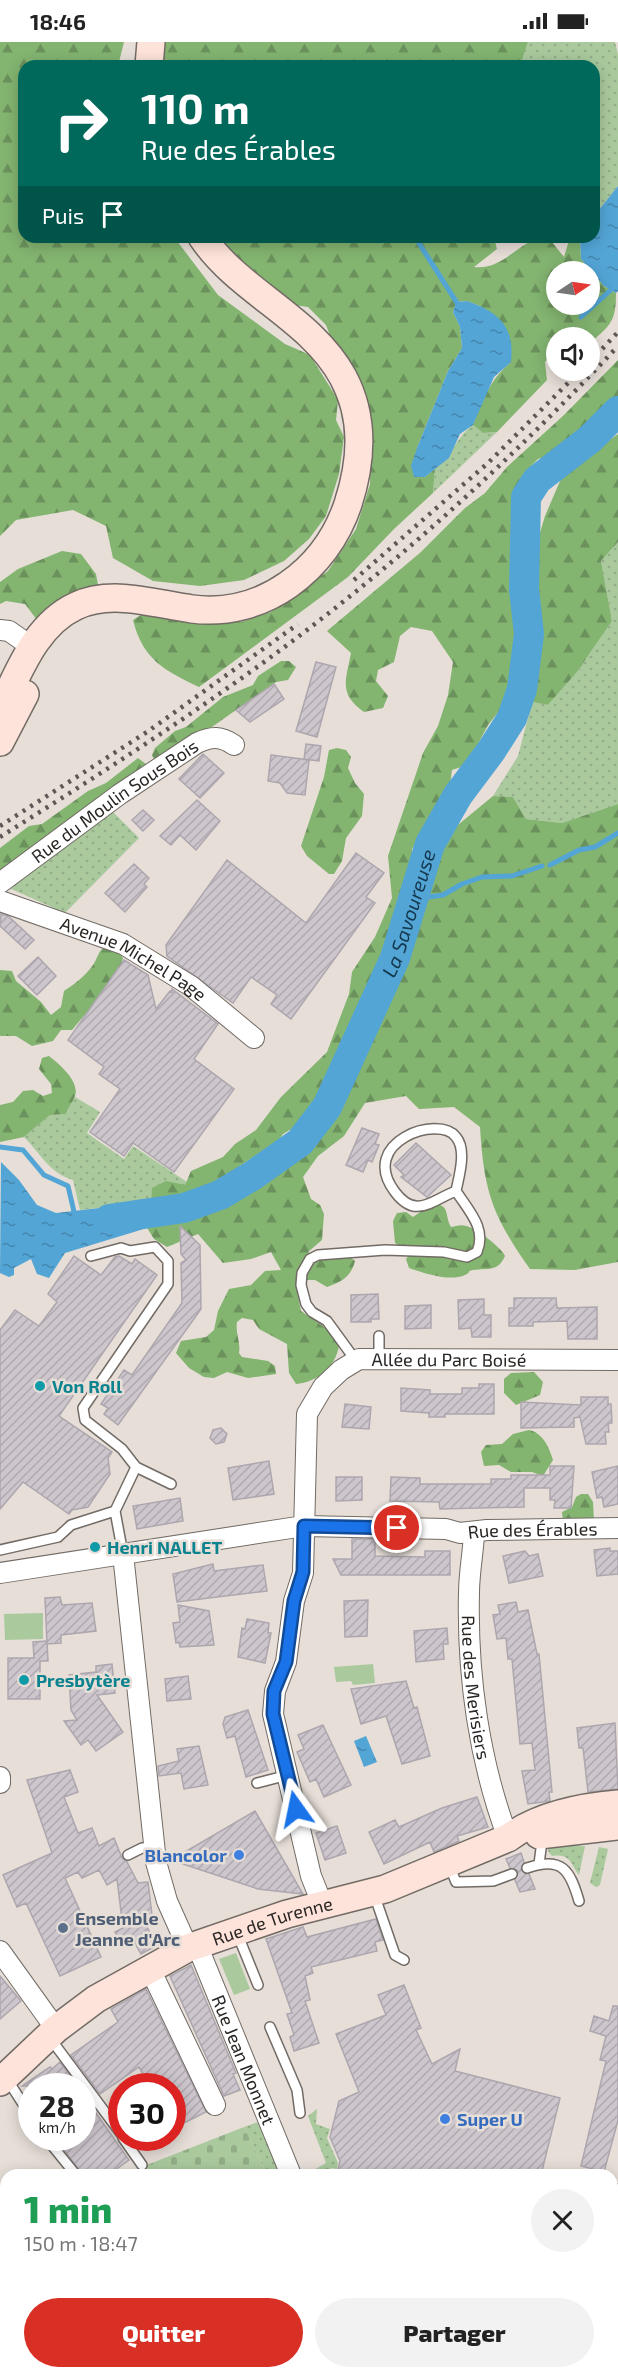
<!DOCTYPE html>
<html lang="fr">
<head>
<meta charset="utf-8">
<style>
	:root { --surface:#fff; --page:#f2f2f2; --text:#222; --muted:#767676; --accent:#d93025 }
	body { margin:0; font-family:"Exo 2",sans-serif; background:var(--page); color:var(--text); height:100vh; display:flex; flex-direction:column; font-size:22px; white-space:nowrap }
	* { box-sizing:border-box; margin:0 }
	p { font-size:20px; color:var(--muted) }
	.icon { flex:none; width:33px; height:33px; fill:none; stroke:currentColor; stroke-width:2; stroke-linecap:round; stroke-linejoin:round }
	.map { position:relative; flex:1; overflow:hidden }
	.drawer { position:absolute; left:0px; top:2127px; width:618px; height:210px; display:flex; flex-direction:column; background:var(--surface); border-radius:18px 18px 0 0; box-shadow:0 3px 15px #0003 }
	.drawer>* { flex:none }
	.top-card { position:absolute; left:18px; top:18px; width:582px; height:183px; border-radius:18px; box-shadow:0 3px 15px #0003; background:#00695c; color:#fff; overflow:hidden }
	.needle { width:39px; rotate:77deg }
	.tools { position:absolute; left:546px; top:219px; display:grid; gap:12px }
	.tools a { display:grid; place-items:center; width:54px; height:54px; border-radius:50%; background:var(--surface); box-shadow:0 3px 15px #0003; font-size:30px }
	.speed { position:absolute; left:18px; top:2031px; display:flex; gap:12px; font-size:30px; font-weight:700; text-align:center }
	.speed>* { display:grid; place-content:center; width:78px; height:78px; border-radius:50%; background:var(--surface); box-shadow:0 3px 15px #0003; line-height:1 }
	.speed small { font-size:15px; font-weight:400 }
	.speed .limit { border:9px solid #d22; background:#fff; color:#111 }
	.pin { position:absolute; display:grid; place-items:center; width:51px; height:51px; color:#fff; margin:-26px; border:3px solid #fff; border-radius:50%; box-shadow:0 2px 6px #0007 }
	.me { position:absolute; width:66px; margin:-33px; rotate:348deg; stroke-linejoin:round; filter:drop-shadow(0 0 4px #0008) }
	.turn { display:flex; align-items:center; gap:21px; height:126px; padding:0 24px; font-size:27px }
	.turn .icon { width:78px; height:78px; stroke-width:2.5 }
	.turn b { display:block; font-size:42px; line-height:51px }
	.then { display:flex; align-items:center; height:57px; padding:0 24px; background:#0003; gap:12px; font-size:22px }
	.round { display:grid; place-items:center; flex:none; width:63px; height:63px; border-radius:32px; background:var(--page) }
	.summary { display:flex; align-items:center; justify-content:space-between; height:102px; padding:0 24px }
	h1 { font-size:36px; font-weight:800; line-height:45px; color:#1e9e55 }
	.primary-button { display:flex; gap:12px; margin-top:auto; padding:12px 24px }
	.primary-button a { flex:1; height:69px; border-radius:36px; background:var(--accent); color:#fff; font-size:24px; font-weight:800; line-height:69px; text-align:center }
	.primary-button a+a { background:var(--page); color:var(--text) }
	.status { display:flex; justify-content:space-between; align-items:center; height:42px; padding:0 30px; background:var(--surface); direction:ltr }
	.status svg { height:16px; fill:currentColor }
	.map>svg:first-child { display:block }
	.grass { fill:url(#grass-dots) }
	.forest { fill:url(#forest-firs); fill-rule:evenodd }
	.cemetery { fill:url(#cemetery-stones) }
	.garden { fill:#aaca9e }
	.water { fill:url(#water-ripples) }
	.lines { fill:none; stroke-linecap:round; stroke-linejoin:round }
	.stream { stroke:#53a5d6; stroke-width:5 }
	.river { stroke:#53a5d6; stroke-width:30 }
	.building { fill:url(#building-hatch); stroke:#ada6ae; stroke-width:1.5 }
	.lane-casing { stroke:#726b65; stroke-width:12 }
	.street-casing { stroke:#726b65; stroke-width:22 }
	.secondary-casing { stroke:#726b65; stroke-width:30 }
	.lane { stroke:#fff; stroke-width:9 }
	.street { stroke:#fff; stroke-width:20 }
	.secondary { stroke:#fde3d9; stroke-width:27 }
	.rail { stroke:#5d5855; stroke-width:4.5; stroke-dasharray:3 6; stroke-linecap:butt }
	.route-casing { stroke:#114b97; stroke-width:15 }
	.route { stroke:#1a73e8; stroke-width:10 }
	.culture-dot { fill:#0f9aa8; stroke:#e6ded7; stroke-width:2 }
	.shop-dot { fill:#3f7fe0; stroke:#e6ded7; stroke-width:2 }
	.service-dot { fill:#5c6f8a; stroke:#e6ded7; stroke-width:2 }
	.labels { text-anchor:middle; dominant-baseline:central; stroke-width:5; stroke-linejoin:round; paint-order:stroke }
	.street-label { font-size:18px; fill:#282523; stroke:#e6ded7 }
	.culture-label { font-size:18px; font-weight:bold; fill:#0d838f; stroke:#e6ded7; text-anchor:start }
	.shop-label { font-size:18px; font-weight:bold; fill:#366cbe; stroke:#e6ded7; text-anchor:end }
	.service-label { font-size:18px; font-weight:bold; fill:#4e5e75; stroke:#e6ded7; text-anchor:start }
	.water-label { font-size:20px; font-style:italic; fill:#14384d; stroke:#e6ded7 }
</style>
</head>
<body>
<div class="status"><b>18:46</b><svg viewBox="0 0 49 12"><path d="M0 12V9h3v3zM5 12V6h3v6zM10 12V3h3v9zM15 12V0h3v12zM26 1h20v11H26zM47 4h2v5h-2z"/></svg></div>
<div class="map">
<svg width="618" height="2337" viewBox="0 0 618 2337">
	<defs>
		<pattern id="grass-dots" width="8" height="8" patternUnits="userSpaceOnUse" patternTransform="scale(1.5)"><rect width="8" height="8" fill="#aaca9e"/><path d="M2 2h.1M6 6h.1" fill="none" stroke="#92ad88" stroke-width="1.8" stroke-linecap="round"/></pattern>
		<pattern id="forest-firs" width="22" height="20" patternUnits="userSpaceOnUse" patternTransform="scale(1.5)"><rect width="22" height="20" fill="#83b470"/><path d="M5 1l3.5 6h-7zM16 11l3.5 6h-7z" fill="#6b925c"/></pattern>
		<pattern id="cemetery-stones" width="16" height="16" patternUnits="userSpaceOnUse" patternTransform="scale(1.5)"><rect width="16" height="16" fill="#aaca9e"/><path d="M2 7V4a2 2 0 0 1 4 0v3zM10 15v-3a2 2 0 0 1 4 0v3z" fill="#92ad88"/></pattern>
		<pattern id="water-ripples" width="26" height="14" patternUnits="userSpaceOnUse" patternTransform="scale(1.5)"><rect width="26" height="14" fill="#53a5d6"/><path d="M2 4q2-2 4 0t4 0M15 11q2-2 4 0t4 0" fill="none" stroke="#4586ad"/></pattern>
		<pattern id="building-hatch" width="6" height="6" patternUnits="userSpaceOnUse" patternTransform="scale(1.5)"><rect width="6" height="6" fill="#cdc6cd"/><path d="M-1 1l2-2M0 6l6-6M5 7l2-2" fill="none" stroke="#b0aab0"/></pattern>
	</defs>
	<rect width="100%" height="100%" fill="#e6ded7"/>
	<path class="grass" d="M528,0H615L618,12V144L594,174V24H529L521,21Z
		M473,383L483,391L497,390L433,451L435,427C452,414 456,395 473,383Z
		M618,500V762L562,781L526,777L513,755L493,754L518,714L532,660L548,663L577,630L612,579L601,519Z
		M111,768L139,796L65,871L9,846Z
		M75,1055L100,1070L87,1091L124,1117L133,1104L187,1140L186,1143L153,1146L152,1160L80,1168L73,1138C49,1131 41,1112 24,1095L50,1073L66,1072Z
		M549,1804H585L579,1833C571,1823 571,1811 552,1814L548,1809Z
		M599,1805L608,1807L600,1843L596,1845L590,1841Z
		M317,2067L316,2082L330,2087L327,2096L338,2121L337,2127L331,2126L329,2133H305L326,2121L308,2074Z
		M261,2079L284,2133H267L244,2085Z"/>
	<path class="forest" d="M0,0H124L118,24H24V195H174L218,253L285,302L310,313L338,358L336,378L344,395L339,432L326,474L309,497L284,519L244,538L200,544L153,539L113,516L106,484L73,468L16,478L0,494Z
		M162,0H528L521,21L529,24H165Z
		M216,195H494L497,207L474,225C505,229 520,195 548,195L564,215L570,195H580L581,217L604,244L616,251C616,279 611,283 590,301V296H556V307L545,320L547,338L497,390L483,391L473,383C484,356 489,339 511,320L480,264L467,259L456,260L453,270L460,285L462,306L448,329L417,406L425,435L435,427L433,451L394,487L348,535L199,645C164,628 143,618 133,578L144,571L172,578L241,580L271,570L328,529L356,487L370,442L371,400L326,283L308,265L287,262ZM556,230H590V262H556Z
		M618,318V355L570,404L554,413L538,417L524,431L516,447L517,484L511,515L518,531V576L522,591L513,638L503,664L488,683L467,723L452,728L449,750L412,807V833L408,854L400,865L373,940L318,1059L298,1083L283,1092L272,1108L253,1115L189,1159H171L163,1164L188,1170L211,1163L234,1138L256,1127L286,1123L310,1103L340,1054L401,921L437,817L453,787L493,754L513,755L526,777L562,781L618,762V1220L575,1228L530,1227C492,1173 484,1150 480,1085L454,1065L419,1067L406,1054L365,1061L344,1094L318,1114L303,1135L311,1157L320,1163L324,1172L322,1198L308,1210L319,1217L350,1215L355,1219C351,1235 341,1240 327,1245L315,1238H298L296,1245L301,1269L327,1287L339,1304C335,1326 317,1340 296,1342L289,1331L287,1302L259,1287L253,1278L242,1276L237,1280C235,1291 241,1300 239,1311L242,1315L268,1319L275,1324L276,1332L248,1336L227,1330L214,1336L204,1335L189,1326L176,1311L181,1299L206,1295L214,1288L218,1269L229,1247L251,1243L265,1229L281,1228L271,1210L251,1217L223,1221L198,1192L167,1205L154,1197L144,1181L151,1165L152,1146L166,1139L185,1143L191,1129L223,1115L235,1102L256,1088L281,1055L327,1010L349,952L352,930L375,895L392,856L388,814L423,711L438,684L448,653L453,620L432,589L411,585L400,594L394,620L378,628L376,639L388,654L383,666L364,670C338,652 346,638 351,611L327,589L421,510L465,466L485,451L507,425L564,373Z
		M618,392V500L601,519L612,579L577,630L548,663L532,660L536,504L545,474L563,432Z
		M62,509L81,512L96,532L98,543L70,553L37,578L25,562L6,559L0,562V540L18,527Z
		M281,619H289L296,625L288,638L276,640L182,706L155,719L152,713L155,706L175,689L186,685L223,655L253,643L258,634Z
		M337,706L346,708L351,715L348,726L355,741L364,752L362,774L346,796L342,819L334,832H329L307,814L301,804L324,735L329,708Z
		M138,716L146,722L147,729L0,832V806L29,784L42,782L88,749L106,741Z
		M106,904L117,908L123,916L117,934L72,988H61L53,999L32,1004L16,994H0V928L12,929L16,939L41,960L51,973L61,965L64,949C75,942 85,934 93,923C98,916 98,908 106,904Z
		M49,1014C59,1022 80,1039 75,1054C73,1060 68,1066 66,1072L50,1073L24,1095L0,1100V1063L13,1060L23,1049L33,1048L43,1054L52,1051L51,1042L39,1027L42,1016Z
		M432,1162C451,1162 444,1173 451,1185C456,1184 461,1182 466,1184C476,1186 502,1206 505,1214C498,1230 488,1226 473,1228C465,1230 473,1229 465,1233C449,1240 424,1231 409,1226L406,1217L411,1211L395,1201L393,1179L397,1171L406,1170L413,1175Z
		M534,1330L543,1340L540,1353L516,1363L504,1351V1337L511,1331Z
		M529,1388C543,1391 549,1405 553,1418L543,1434L532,1430H511L499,1423L484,1424L481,1410L486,1403L502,1402L513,1392Z
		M581,1452H588L593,1460L594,1479H563L562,1470L572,1465L576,1455Z"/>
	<path class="cemetery" d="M244,2085L267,2133H125L139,2126Z
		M131,2331H363L366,2337H134Z"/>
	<path class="garden" d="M43,1571V1597L5,1598L4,1572Z
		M373,1622L375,1641L353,1643L351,1639L336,1640L334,1625Z
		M236,1911L250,1947L234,1953L219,1917Z"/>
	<path class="water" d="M618,144V249L616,251L604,244L581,217L580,195H594V174Z
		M467,259C499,270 515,285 511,320L494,335L473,383L460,392L449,416L425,435H414L411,424L417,406L448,329L462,306L460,285L453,270L456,260Z
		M1,1120L19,1138L37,1163L56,1171L152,1160L144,1181L147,1186L65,1211L49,1236L37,1232L31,1217L14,1226V1233L9,1235L0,1231Z
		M366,1694L377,1720L364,1725L354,1699Z"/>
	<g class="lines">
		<path class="stream" d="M415,195L459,264
			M581,275L614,245
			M550,823L579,808L595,805L618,791
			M414,857L443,853L462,842L482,835L512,834L542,824
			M0,1105L23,1108L44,1133L68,1144L75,1174"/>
		<path class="river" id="s1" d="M109,1177L184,1166L220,1153L252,1134L300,1100L327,1065L395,916L430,802L458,753L491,709L512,676L522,647L529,592L524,547L526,455L537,438L590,397L618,369"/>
	</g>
	<path class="building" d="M316,620L336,625L317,695L296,689Z
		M274,642L284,657L250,680L236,668Z
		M306,702L321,704L319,719L304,717Z
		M203,712L224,731L200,756L179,737Z
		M271,713L309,718L305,753L287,751L280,741L268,739Z
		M197,758L220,779L196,808L180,793L171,803L160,794Z
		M143,768L154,778L143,789L132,778Z
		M356,811L384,831L366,855L375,861L291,977L271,962L277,953L251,935L233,961L167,914L166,903L227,818L306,881Z
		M134,822L149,836L144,842L147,845L125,870L105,851Z
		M1,872L8,874L34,898L25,907L0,884Z
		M38,915L56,934L37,953L18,934Z
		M124,918L148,933L156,967L170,949L172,950V947L218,982L194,1017L234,1047L174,1130L133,1101L124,1114L90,1090L120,1047L99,1032L104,1025L68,998Z
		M362,1086L379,1092L375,1102L379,1103L372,1120L368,1118L363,1130L346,1123Z
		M416,1101L451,1133L427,1155L401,1135L404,1133L394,1123Z
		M180,1184L200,1203L201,1267L118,1383L104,1372L108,1366L101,1362L124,1328L132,1333L182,1261L181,1221L186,1218L181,1212Z
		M74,1214L101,1233L115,1215L119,1214L132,1222L135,1217L157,1233L59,1374L112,1410L108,1416L110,1432L88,1465L72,1468L69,1472L23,1440L0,1467V1288L15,1268L39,1284L57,1260L48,1252Z
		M378,1252L379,1277H371V1280H351V1253Z
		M514,1256H556L557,1266L597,1265V1297H568L567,1279L533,1280V1284H509V1266H514Z
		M484,1257V1273H491V1295H472L471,1286L459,1287L458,1258Z
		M431,1263V1286L405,1287V1264Z
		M479,1342H494V1372H445V1375H429V1371L401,1369V1346L430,1348V1352H462V1346H479Z
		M581,1355H608V1362H611L612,1381L608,1382L609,1390H605L606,1402H586L580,1375L574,1376V1385L521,1386V1360L581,1363Z
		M345,1362L371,1365L369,1387L342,1385Z
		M221,1386L227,1392L224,1400L216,1402L210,1396L213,1388Z
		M269,1419L274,1452L233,1458L228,1426Z
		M550,1424H574L571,1466H554L555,1458H550V1446H524V1465L440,1467L439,1460L390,1459L391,1435L420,1436V1442H491V1437H511V1433H550Z
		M618,1424V1462L604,1465L602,1455L597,1456L592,1430Z
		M336,1435H362V1458L336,1459Z
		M180,1456L183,1479L137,1487L133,1464Z
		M352,1497H375V1514L425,1515V1509H450V1533H341L333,1517H352Z
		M610,1506V1509H618V1532L597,1534L594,1508Z
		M525,1509L529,1514L538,1512L543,1534L509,1541L503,1514Z
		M213,1522L214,1529L263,1523L267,1549L177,1560L173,1532Z
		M60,1555L62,1563L92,1561L96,1589L61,1593V1601L47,1602L45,1556Z
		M368,1558L367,1594L345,1595L344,1559Z
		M516,1560L518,1570L528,1568L537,1612H539L552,1750H549L550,1759L528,1762L522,1729L535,1728L532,1701L520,1702L512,1617H508L506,1596L497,1597L493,1573L500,1572L498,1563Z
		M178,1563L209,1569L214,1603L180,1605L179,1600L176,1601L173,1581L180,1580Z
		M247,1577L269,1581L268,1591H271L265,1621L238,1615L242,1586L245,1587Z
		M447,1586L448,1602H443L444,1617L416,1620L414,1589Z
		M47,1599L48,1619H40V1657H8V1616H34L33,1600Z
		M112,1622L115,1651L97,1653L123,1690L96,1709L88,1698L81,1703L64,1679L77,1678L71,1668L69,1633L96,1630V1624Z
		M188,1634L191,1657L167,1659L165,1637Z
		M406,1639L414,1666L417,1665L430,1714L402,1722L386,1674L361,1682L351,1647Z
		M248,1668L268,1728L246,1735L235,1694L227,1696L223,1682L225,1675Z
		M615,1681L618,1747L588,1750L583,1706H579L577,1686Z
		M323,1683L351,1743L324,1755L316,1737L310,1740L297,1710L304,1707L298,1693Z
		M199,1704L208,1743L184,1747L181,1731L159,1734L158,1724L179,1719L177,1707Z
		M70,1728L78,1750L64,1755L78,1791L92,1786L99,1804L114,1796L122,1816L127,1820L138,1841L148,1840L152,1873L142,1874L156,1904L141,1912L133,1898L122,1902L115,1890L123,1886L117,1837L107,1843L99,1828L82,1836L78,1830L65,1836L101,1915L60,1934L26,1861L17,1865L3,1833L52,1811L27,1738Z
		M477,1755L488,1785L457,1794L459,1799L434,1810L430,1800L384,1822L369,1790L395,1778L399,1785L442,1766Z
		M255,1769L303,1852L258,1847L171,1818Z
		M337,1784L346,1811L325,1818L316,1791Z
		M521,1811L524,1820L521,1828L529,1832L535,1847L520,1850L515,1838L518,1829L510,1826L506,1817Z
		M376,1877L383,1898L375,1900L377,1909L311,1925L313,1931L305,1934L310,1958L305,1959L319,2001L294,2009L290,1995L294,1993L287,1972L292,1971L266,1897L303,1885L307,1895Z
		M191,1923L236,2031L233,2032L240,2048L224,2054L170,1934Z
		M0,1934L21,1959L0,1977Z
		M404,1943L421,1986L416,1988L432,2022L460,2007L455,2029L560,2056L541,2133H337L340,2119L330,2095L339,2059L359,2050L336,1992L386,1973L378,1953Z
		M146,1947L206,2070L172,2087V2044H150L139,2025L100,2052L71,2013L118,1980L111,1967Z
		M613,1964H618V2078L604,2130L581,2124L606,2019L600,2018L606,1994L590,1989L594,1974L609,1979Z
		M60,2020L78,2044H22L50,2025L52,2027Z
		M82,2051L129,2118L108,2133H83L55,2096H82Z"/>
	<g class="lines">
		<g class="lane-casing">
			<path id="lane" d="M91,1214L121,1206L130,1209L155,1205L168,1219V1242L83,1366L85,1378L122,1407L136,1425L171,1442
				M379,1294V1317
				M359,1317L351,1312L327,1279L312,1270L306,1262L301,1243L302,1231L310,1217L318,1213L385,1208L444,1210L467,1215L477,1210C487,1186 468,1168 456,1149C459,1134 467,1108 456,1095C439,1072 357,1100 395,1150C416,1178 432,1158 456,1149
				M0,1508L58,1495L71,1483L115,1469
				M123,1512L115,1469L136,1425
				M257,1741L288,1733
				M128,1813L142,1806L154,1805
				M539,1822L542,1799L545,1796
				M449,1823L456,1840L493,1839L512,1832
				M527,1826C562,1814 570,1828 579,1859
				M374,1852L395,1913L404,1918
				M237,1891L258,1943
				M270,1985L297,2048L300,2071
				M50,1996L122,2093
				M7,2037L32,2076
				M46,2096L76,2133
				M123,2096L142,2123"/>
		</g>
		<g class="street-casing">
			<g id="street">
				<path d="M0,588L9,589L32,605"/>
				<path id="s2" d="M0,841L120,752L197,701C212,694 221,694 234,703"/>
				<path id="s3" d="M0,859L123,902L191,944L254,996"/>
				<path id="s4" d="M474,1492C473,1512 469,1531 469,1551C467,1633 479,1719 508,1796"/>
				<path d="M123,1512L156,1820L167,1859L188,1906"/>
				<path id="s5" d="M0,1531L304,1484L446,1487L460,1491L487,1488L618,1486"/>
				<path d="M0,1735V1741"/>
				<path id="s6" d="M323,1864L311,1834L273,1672L275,1649L286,1620L294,1559L303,1531L307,1372L323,1345L341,1328L359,1317L617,1318"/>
				<path id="s7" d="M197,1903L291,2133"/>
				<path d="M0,1909L56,1987"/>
				<path d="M150,1927L215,2063"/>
				<path d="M612,2178L618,2152"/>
				<path d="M0,2238L6,2250"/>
				<path d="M43,2331L45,2337"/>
				<path d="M383,2331L386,2337"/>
				<path d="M571,2337L573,2331"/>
			</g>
		</g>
		<g class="secondary-casing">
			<g id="secondary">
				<path d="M149,24L151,0"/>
				<path d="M0,668C19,630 35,583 76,564C112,547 155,562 192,567C263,576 326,528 348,462C362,419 365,376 343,335C311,276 239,250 202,195"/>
				<path d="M0,700L25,652"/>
				<path d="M539,1793L618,1784"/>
				<path id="s8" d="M0,2040L56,1987L96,1957L188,1906L287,1872L385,1847L508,1796C538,1774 581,1765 618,1762"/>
			</g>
		</g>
		<use href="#lane" class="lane"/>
		<use href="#street" class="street"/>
		<use href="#secondary" class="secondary"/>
		<path class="rail" d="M590,320L618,290
			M354,538L488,421L581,328
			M0,784L147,690L298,582
			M0,795C83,743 166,690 246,633C381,537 505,425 618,304"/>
	</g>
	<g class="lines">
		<g class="route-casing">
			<path id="route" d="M296,1767L273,1672L274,1649L286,1620L294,1559L303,1530L304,1484L397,1486"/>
		</g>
		<use href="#route" class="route"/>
	</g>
	<g class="culture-dot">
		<circle cx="40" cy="1344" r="6"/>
		<circle cx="95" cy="1505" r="6"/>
		<circle cx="24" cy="1638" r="6"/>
	</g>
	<g class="shop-dot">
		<circle cx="239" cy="1813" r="6"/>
		<circle cx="445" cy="2077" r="6"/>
	</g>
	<circle class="service-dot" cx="63" cy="1886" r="6"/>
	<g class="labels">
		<g class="street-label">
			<text stroke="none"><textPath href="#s2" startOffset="141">Rue du Moulin Sous Bois</textPath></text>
			<text stroke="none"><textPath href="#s3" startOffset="146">Avenue Michel Page</textPath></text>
			<text stroke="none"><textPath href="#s6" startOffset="670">Allée du Parc Boisé</textPath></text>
			<text stroke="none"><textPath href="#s5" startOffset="537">Rue des Érables</textPath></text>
			<text stroke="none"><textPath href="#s4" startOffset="154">Rue des Merisiers</textPath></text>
			<text stroke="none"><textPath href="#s8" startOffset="321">Rue de Turenne</textPath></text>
			<text stroke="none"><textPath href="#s7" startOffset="124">Rue Jean Monnet</textPath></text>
		</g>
		<g class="culture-label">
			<text x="52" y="1344">Von Roll</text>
			<text x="107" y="1505">Henri NALLET</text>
			<text x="36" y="1638">Presbytère</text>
		</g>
		<g class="shop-label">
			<text x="227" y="1813">Blancolor</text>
			<text x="457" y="2077" text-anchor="start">Super U</text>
		</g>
		<g class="service-label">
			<text x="75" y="1876">Ensemble<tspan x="75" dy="21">Jeanne d'Arc</tspan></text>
		</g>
		<g class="water-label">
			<text stroke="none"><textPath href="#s1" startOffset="465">La Savoureuse</textPath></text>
		</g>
	</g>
</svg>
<div class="tools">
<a><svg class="needle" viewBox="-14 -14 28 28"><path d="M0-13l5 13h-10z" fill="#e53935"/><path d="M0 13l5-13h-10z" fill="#767676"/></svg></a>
<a><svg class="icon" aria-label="sound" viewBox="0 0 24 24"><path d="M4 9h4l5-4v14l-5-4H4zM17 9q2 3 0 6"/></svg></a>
</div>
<div class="speed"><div>28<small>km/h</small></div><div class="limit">30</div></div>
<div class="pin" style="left:397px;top:1486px;background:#d93025"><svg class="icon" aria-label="arrive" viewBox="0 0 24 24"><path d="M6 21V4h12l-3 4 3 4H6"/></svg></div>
<svg class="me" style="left:296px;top:1767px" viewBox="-20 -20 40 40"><path d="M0-17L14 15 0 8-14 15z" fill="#1a73e8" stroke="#fff" stroke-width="4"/></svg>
<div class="top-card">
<div class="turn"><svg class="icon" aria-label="right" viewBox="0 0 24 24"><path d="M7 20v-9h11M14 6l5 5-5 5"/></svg><div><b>110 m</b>Rue des Érables</div></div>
<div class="then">Puis<svg class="icon" aria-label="arrive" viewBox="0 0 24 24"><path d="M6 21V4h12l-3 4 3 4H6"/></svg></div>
</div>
<section class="drawer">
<div class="summary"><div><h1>1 min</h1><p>150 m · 18:47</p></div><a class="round"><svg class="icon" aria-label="close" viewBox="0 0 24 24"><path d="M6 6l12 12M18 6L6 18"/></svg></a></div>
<div class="primary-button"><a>Quitter</a><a>Partager</a></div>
</section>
</div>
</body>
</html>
